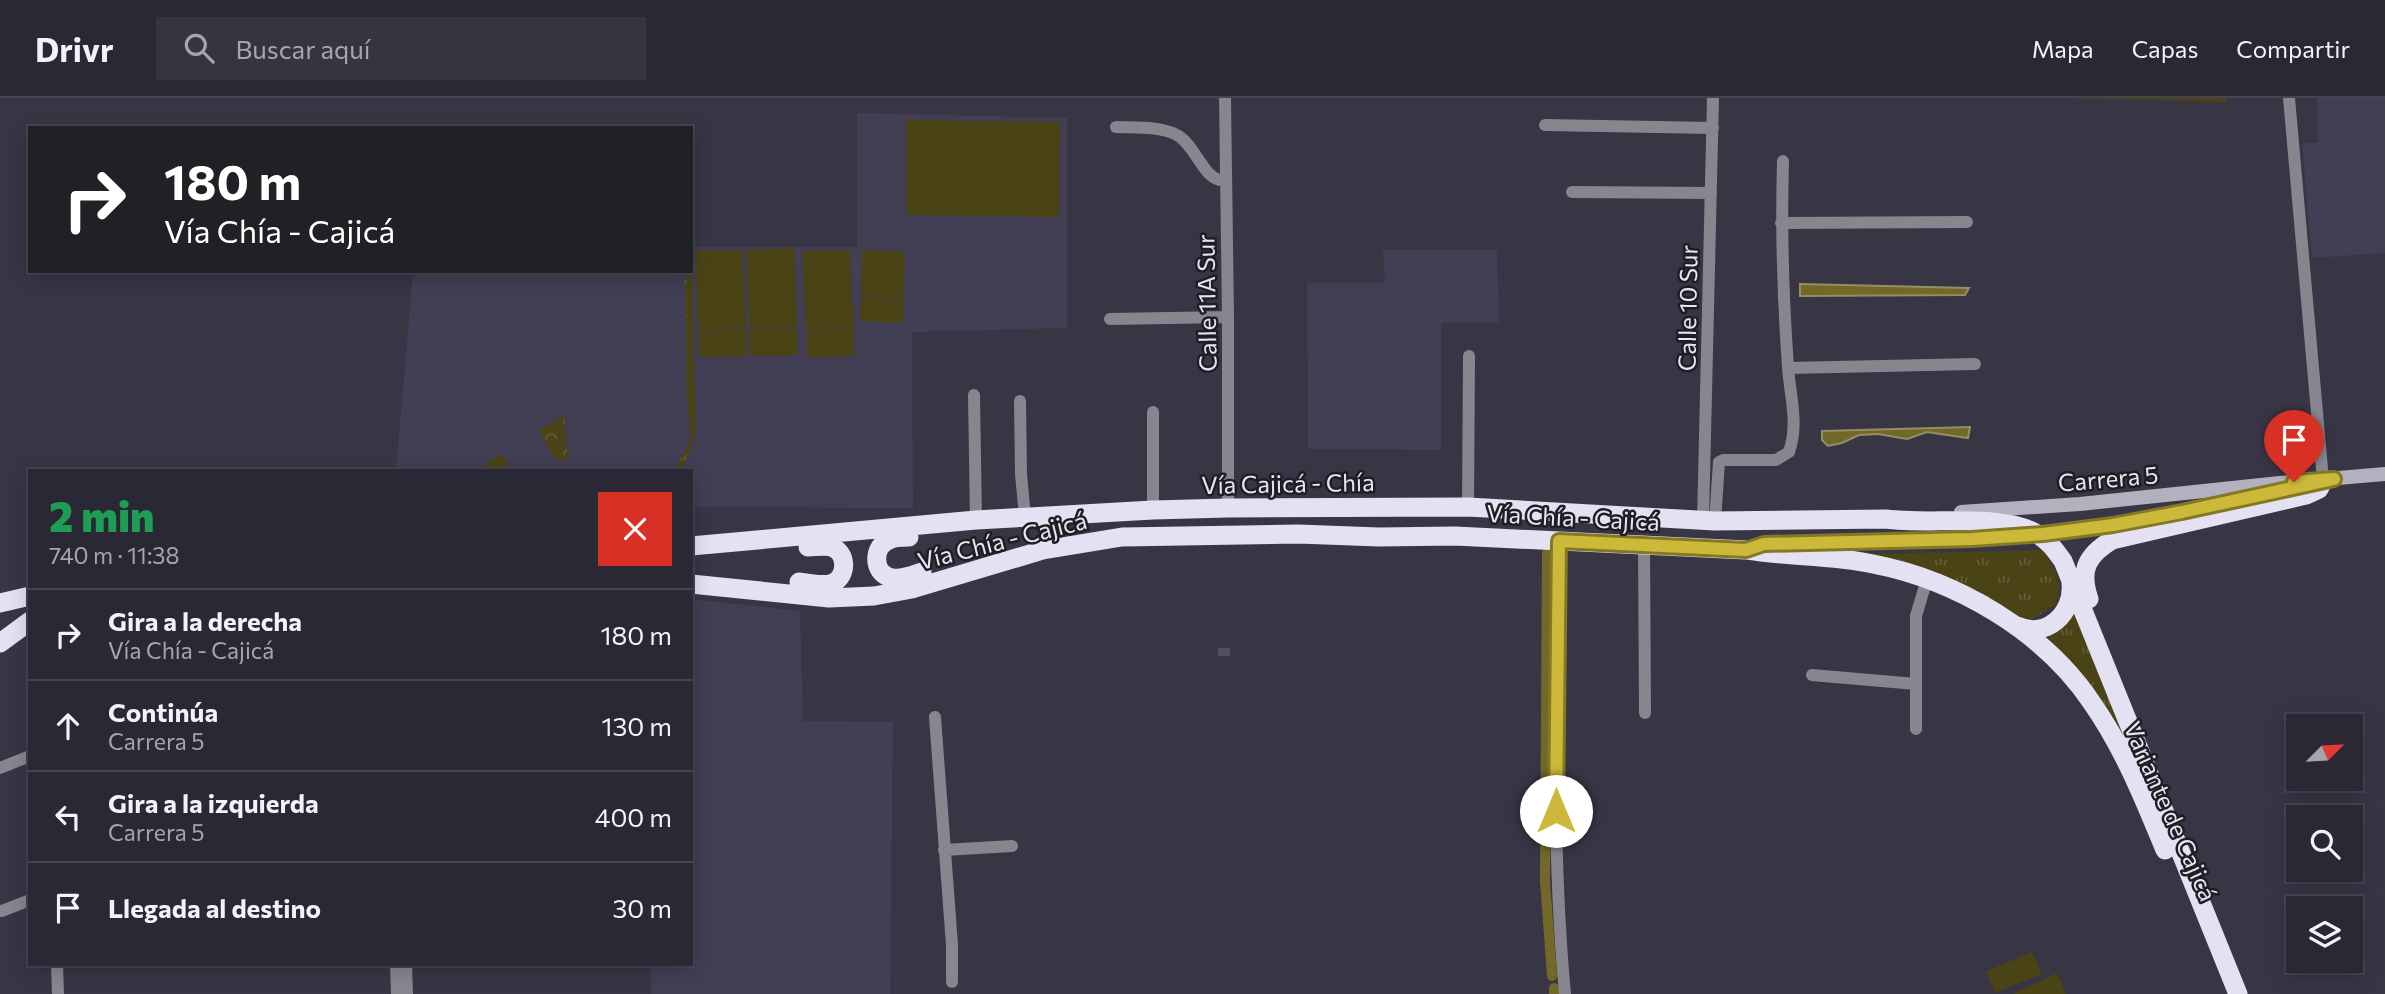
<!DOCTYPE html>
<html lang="es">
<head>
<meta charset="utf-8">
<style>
	:root { --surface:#2a2834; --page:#363440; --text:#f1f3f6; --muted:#a5a6ac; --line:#46444f }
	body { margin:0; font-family:Commissioner,sans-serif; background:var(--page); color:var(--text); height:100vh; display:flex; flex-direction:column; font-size:26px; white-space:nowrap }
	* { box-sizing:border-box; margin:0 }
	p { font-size:23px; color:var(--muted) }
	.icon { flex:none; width:38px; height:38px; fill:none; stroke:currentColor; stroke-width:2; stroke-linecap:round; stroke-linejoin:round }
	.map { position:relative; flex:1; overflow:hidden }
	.details { position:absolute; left:28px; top:371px; width:665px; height:497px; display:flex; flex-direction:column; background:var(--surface); border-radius:0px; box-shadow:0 4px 18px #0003,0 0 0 2px var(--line) }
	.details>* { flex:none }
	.hud { position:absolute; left:28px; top:28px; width:665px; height:147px; border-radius:0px; box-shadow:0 4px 18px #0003,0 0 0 2px var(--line); background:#202124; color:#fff; overflow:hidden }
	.needle { width:46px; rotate:66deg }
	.controls { position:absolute; left:2286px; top:616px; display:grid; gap:14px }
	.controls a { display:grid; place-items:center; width:77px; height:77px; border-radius:0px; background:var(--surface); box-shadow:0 4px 18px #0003,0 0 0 2px var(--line); font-size:35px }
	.pin { position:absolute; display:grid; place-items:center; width:60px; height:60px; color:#fff; margin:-72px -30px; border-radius:50% 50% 50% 0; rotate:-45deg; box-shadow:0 0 7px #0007 }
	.pin .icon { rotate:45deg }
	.me { position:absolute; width:77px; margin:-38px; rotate:0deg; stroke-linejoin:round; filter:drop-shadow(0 0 5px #0008) }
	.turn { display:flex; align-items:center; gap:24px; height:147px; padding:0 21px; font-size:32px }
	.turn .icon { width:91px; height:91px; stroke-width:2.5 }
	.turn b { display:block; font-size:49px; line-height:60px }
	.round { display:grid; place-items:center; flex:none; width:74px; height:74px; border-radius:0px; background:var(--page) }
	.summary { display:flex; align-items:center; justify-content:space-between; height:119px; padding:0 21px }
	h1 { font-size:42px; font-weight:800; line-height:52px; color:#1e9e55 }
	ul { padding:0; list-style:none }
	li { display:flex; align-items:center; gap:21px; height:91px; padding:0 21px; border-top:2px solid var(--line) }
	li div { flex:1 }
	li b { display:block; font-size:26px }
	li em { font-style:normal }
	header { display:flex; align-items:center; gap:42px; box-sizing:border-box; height:98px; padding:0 35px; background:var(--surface); border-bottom:2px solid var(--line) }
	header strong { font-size:33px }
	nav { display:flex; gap:38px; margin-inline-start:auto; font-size:24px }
	.search { width:490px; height:63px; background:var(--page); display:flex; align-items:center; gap:18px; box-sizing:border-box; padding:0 24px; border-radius:0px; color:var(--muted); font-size:26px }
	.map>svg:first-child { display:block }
	.built { fill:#423e54 }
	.grass { fill:url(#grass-tufts) }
	.park { fill:url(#park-crowns) }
	.pitch { fill:#4a4315 }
	.water { fill:#726828; stroke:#958e64; stroke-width:2 }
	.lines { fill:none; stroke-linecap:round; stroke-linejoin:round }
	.canal { stroke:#726828; stroke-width:10 }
	.minor-tunnel { stroke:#524f5f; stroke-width:12; stroke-dasharray:12 6; stroke-linecap:butt }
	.minor { stroke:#87858e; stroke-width:12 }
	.secondary { stroke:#b3b1be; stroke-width:14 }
	.trunk { stroke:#e4e2f2; stroke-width:19 }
	.secondary-bridge { stroke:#b3b1be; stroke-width:14 }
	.route-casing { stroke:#857825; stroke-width:18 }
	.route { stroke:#ccb939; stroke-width:12 }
	.labels { text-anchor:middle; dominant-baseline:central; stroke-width:5; stroke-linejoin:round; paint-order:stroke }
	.street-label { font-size:24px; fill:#e7e5f0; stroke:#1f1e25 }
</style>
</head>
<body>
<header>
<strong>Drivr</strong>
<div class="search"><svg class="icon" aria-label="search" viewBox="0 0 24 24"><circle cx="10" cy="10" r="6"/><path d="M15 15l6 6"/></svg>Buscar aquí</div>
<nav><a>Mapa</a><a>Capas</a><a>Compartir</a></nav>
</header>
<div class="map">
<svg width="2385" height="896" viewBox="0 0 2385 896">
	<defs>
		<pattern id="grass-tufts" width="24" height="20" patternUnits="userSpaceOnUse" patternTransform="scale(1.75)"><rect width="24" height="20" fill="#4a4315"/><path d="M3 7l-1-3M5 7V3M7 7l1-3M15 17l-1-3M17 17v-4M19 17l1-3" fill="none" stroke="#645e37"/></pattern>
		<pattern id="park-crowns" width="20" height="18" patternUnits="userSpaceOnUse" patternTransform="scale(1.75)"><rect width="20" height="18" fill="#4a4315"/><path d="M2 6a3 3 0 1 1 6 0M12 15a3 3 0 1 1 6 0" fill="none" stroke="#645e37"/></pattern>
	</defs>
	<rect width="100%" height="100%" fill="#383545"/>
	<path class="built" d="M2317,0H2385V155L2312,160L2302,45H2318Z
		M857,15L1067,20V230L912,234L913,410L691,409V373H396L413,173H691V149H857Z
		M1383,152H1497L1499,225H1441V352L1308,351L1307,185H1385Z
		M691,501L800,513L803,623L893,624L890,896H651L650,866H691Z"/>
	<path class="grass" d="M691,149L696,335L682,373H675L691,339L687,301L685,173H691Z
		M501,356L513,373H477L476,372Z
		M2043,452C2056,473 2063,481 2056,507L2032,521L2020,520L1861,456Z
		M2074,516L2128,647L2084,579L2047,538Z"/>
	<path class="park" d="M564,317L568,362H556L539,333Z"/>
	<path class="pitch" d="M2062,0H2226V4Z
		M906,22L1060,24L1059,119L906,117Z
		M794,150L797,230L749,231V205L752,204H748L746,152Z
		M742,152L745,204L742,205H745L746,231L698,232L695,153Z
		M850,152L852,204L844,205H853L854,231L806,232L802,153Z
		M862,152L905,154L904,201L861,199Z
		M861,200L904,202L903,225L860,223Z
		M797,231L798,257L750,258L749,232Z
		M746,232L747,258L699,259L698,233Z
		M854,232V258L807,259L806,233Z
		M2032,854L2042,876L1995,895L1986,873Z
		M2057,875L2066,896H2015L2014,895Z"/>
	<path class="water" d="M1800,186L1969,190L1965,197L1800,198Z
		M1970,329L1968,340L1927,334L1907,341L1878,336L1859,337L1842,345L1828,348L1822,342V333Z"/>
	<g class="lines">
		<path class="canal" d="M1547,455L1545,783L1552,878
			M1554,890V896"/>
		<path class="minor-tunnel" d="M1224,550V558"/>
		<path class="minor" d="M1225,0L1228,219V410
			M2289,0L2323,382
			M1545,27L1713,30
			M1116,29C1135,30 1160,28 1177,37C1197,48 1202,82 1225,83
			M1572,94L1711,95
			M1781,125L1967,124
			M1110,221L1228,219
			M1788,270L1975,266
			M974,297L976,422
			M1020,303L1021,376L1025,419
			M1153,314V412
			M1468,409L1469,258
			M1703,422L1713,0
			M1715,423L1719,364L1723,362H1776L1789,354C1799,325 1790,299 1788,269C1783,200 1781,131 1783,63
			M1559,443C1556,594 1551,746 1565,896
			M1644,447L1645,615
			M1812,577L1916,586
			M935,619L952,847V884
			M1916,631V518L1927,481
			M0,670L30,658
			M944,752L1012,748
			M2,813L30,802
			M57,866L58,896
			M396,866L397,896
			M406,866L407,896"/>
		<path class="secondary" d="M1961,414L2080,406L2280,385L2385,376
			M1761,447L1902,443"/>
		<path class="trunk" d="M909,439C902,439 893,439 887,443C873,450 873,474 889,479C899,483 913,477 922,474
			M691,448L976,422L1153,412L1228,410L1468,409L1715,423L1886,421C1928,427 2004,415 2037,436C2049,443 2055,452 2063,463L2238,896
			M799,484C809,485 823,489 833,485C848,478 847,453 831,449C825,447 815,449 808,449
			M691,486L829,500L874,498L912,491L1043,452L1122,439L1298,436L1379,439L1455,438L1746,452C1788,459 1831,457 1873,466C1956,482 2044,533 2092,605C2124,651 2144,701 2165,752
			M2089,501C2079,472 2087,457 2112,442L2306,397L2319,391L2323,383
			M0,505L30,498
			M2017,528C2046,541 2074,516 2071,485
			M0,545L30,523"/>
		<path class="secondary-bridge" d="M1902,443C1973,441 2044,438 2115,427C2161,419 2206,409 2251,398"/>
	</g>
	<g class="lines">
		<g class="route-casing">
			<path id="route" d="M1556,713L1559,443L1746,452L1764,446L1972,441L2043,436L2113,427L2182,414L2334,381L2294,384"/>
		</g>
		<use href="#route" class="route"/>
	</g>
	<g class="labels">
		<g class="street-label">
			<text transform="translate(1206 205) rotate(-91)">Calle 11A Sur</text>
			<text transform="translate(1687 210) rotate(-89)">Calle 10 Sur</text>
			<text transform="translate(2108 380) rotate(-5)">Carrera 5</text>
			<text transform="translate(1288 385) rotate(-1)">Vía Cajicá - Chía</text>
			<text transform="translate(1573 419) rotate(3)">Vía Chía - Cajicá</text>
			<text transform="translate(1002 442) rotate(-14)">Vía Chía - Cajicá</text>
			<text transform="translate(2171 713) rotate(66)">Variante de Cajicá</text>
		</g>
	</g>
</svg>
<div class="controls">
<a><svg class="needle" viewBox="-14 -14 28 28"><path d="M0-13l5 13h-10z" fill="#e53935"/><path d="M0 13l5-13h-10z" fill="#a5a6ac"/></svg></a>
<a><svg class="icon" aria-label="search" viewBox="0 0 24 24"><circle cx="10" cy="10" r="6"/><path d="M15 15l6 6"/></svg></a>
<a><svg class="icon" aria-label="layers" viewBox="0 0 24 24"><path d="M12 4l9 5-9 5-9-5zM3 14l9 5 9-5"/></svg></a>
</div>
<div class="pin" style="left:2294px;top:384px;background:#d93025"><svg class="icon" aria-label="arrive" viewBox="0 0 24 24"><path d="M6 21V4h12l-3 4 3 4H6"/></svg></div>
<svg class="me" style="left:1556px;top:713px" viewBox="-20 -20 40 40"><circle r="19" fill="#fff"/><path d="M0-13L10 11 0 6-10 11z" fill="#ccb939"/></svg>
<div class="hud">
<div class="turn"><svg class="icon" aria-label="right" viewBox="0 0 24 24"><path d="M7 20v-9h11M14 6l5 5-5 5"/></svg><div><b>180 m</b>Vía Chía - Cajicá</div></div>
</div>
<section class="details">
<div class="summary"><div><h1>2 min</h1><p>740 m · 11:38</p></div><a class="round" style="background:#d93025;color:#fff"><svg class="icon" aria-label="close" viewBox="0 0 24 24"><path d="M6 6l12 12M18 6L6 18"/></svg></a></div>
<ul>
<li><svg class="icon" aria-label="right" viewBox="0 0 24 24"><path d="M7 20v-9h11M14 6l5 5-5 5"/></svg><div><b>Gira a la derecha</b><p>Vía Chía - Cajicá</p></div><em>180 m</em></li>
<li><svg class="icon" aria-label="ahead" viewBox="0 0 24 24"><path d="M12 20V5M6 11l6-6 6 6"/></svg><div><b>Continúa</b><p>Carrera 5</p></div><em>130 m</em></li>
<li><svg class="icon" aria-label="left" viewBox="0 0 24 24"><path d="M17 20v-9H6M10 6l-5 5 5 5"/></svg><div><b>Gira a la izquierda</b><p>Carrera 5</p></div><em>400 m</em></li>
<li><svg class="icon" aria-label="arrive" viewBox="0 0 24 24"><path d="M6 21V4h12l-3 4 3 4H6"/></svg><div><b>Llegada al destino</b></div><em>30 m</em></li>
</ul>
</section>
</div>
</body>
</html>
